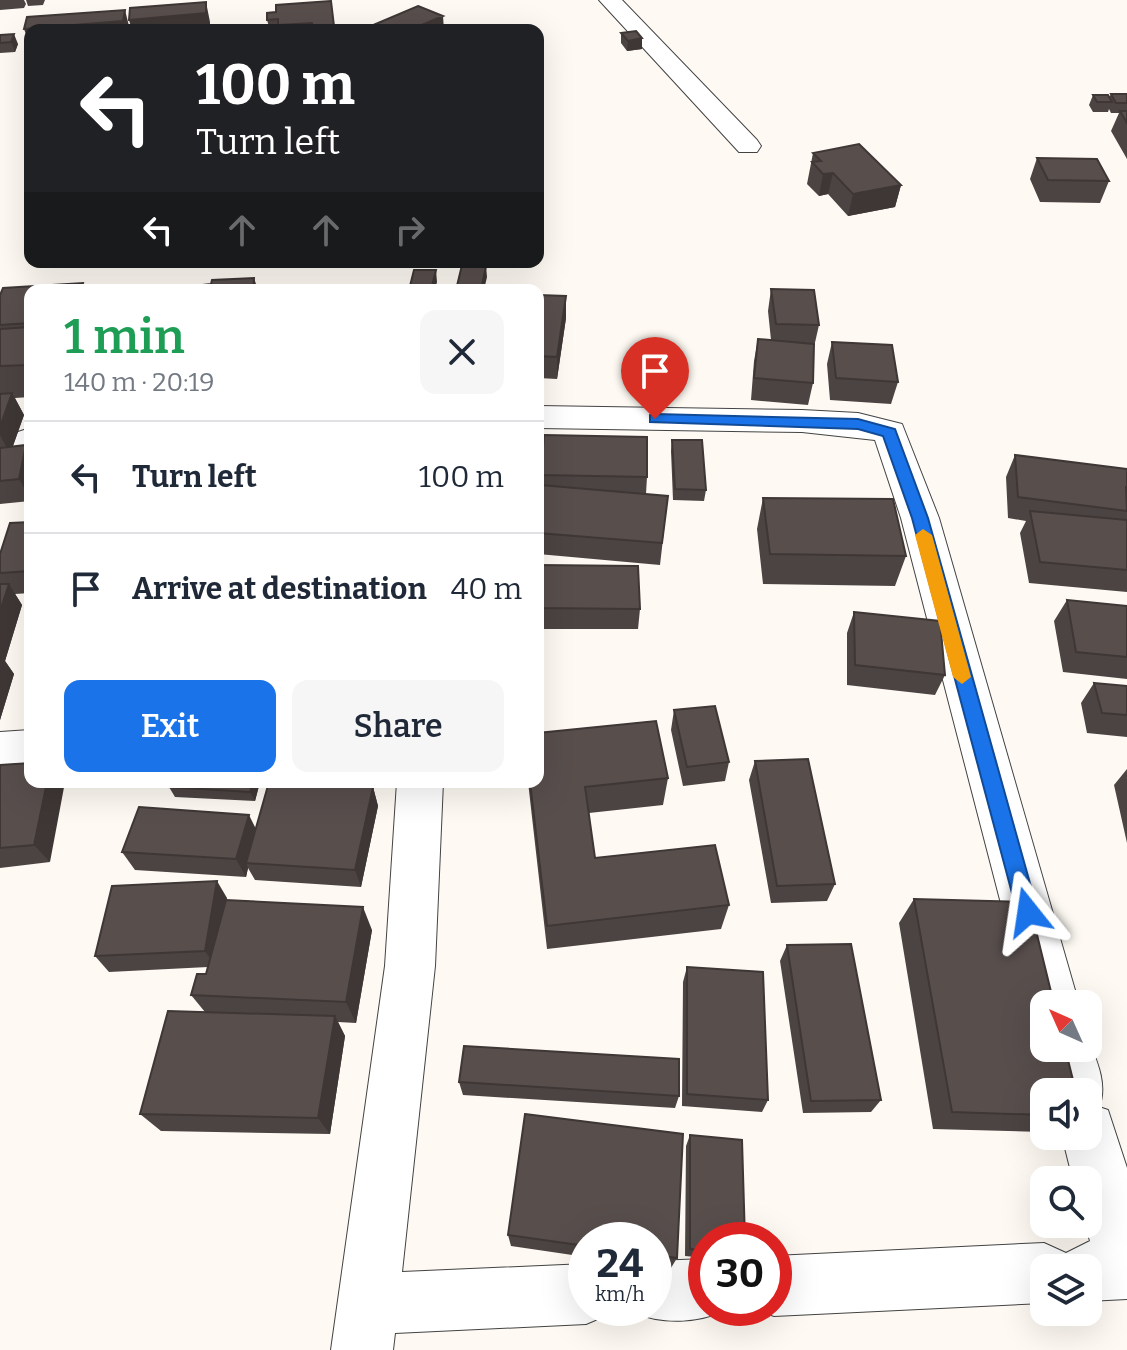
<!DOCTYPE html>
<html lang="en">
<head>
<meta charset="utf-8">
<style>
	:root { --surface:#fff; --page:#f6f6f7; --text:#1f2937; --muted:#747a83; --line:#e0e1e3; --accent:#1a73e8 }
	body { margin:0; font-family:Bitter,serif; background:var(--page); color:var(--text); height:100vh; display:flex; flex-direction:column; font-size:30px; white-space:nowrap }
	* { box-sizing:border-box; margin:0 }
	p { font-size:26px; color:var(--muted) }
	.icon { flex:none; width:44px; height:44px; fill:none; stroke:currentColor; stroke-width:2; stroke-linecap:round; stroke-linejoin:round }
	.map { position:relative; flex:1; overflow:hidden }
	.panel { position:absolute; left:24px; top:284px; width:520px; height:504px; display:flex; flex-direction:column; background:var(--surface); border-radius:16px; box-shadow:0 8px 32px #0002 }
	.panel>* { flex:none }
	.hud { position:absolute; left:24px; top:24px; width:520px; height:244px; border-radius:16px; box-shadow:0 8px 32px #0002; background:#202124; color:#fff; overflow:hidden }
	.needle { width:52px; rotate:315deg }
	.buttons { position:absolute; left:1030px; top:990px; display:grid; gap:16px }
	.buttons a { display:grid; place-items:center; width:72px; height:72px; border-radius:16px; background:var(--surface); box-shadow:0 8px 32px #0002; font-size:40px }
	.speed { position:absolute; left:568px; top:1222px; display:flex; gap:16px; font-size:40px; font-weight:700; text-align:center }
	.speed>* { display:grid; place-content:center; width:104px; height:104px; border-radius:50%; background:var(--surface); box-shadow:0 8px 32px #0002; line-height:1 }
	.speed small { font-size:20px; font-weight:400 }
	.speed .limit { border:12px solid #d22; background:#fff; color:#111 }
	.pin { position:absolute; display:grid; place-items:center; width:68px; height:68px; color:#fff; margin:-82px -34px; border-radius:50% 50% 50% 0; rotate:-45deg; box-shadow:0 0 8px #0007 }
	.pin .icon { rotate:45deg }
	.me { position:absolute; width:88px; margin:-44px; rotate:345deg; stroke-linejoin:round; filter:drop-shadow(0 0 6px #0008) }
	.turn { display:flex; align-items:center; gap:28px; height:168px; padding:0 40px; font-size:36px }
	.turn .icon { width:104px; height:104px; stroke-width:2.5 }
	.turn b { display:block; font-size:56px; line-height:68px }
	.lanes { display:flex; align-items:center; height:76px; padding:0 40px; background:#0003; justify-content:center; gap:40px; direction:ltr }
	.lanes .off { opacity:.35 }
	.round { display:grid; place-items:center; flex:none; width:84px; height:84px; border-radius:16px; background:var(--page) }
	.summary { display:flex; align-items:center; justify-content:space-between; height:136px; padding:0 40px }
	h1 { font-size:48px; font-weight:600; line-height:60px; color:#1e9e55 }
	.cta { display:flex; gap:16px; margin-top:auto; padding:16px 40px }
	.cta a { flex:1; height:92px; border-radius:16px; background:var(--accent); color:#fff; font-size:32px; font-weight:600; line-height:92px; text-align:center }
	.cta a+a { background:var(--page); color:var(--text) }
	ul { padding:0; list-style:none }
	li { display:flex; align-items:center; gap:24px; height:112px; padding:0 40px; border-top:2px solid var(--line) }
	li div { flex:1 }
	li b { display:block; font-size:30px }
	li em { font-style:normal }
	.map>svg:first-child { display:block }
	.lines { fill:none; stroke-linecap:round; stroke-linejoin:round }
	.street-casing { stroke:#434343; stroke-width:2 }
	.street { fill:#fff; fill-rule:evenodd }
	.wall { fill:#4c4442 }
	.shaded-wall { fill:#3e3736 }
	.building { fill:#584f4d; stroke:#3e3736; stroke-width:2 }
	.route { fill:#1a73e8; stroke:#114b97; stroke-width:2 }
	.slow { fill:#f59e0b }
</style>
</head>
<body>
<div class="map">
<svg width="1127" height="1350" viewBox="0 0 1127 1350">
	<rect width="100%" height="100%" fill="#fefaf3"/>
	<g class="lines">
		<g class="street-casing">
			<path id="street" d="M599,0H622L757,140L761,146L757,152H739Z
				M538,406L802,410L858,413L902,424L939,518L1079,1004H1044V1026L1035,1022L1027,1004L901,518L875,440L802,432L538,428Z
				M30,428V460L20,470L0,474V448L18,432Z
				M30,730V768L0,770V732Z
				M397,782H443L435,966L402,1272L586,1264V1308H611L607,1315L586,1324L395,1333L393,1350H331L385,966Z
				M1044,1034V1048H1088V1039C1097,1061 1108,1085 1099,1107L1108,1110L1127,1168V1299L1088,1301V1268H1044V1303L774,1316L754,1308H774V1256L1044,1243L1066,1253L1090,1241L1085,1224H1088V1180H1073L1062,1136H1088V1092H1051L1038,1048Z
				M706,1259V1308L727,1310C697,1323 663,1325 633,1312L631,1308H654V1261Z"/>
		</g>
		<use href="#street" class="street"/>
	</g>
	<path class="wall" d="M0,0H45L43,5L28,6L26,0H24L26,4L24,8L0,10Z
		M331,1L335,30H270L267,20L276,12Z
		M621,33L642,49L627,51L621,43Z
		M0,35L18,44L15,52L0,53Z
		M1111,94H1127V159L1111,131L1119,113H1111L1109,109L1108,112H1093L1089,105L1093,95L1109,98Z
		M813,153L901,185L895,207L848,216L828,194L819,196L807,184Z
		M1037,158L1109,181L1100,203L1040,202L1030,179Z
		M771,289L819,325L814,347L813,383L808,405L751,400L754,361L758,339L771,340L768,311Z
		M30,290V397L15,398L24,415L13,446L30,452V501L0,504V295Z
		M538,295L566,318L557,379L538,378Z
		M832,342L898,382L891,404L830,400L827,364Z
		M672,440L706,490L704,501L673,500L671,451Z
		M1015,455L1127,469V592L1029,583L1020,533L1026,521L1008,518L1006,477Z
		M541,475L647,477L646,494L668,496L660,565L538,554V493L541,485Z
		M763,498L906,556L895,586L763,584L757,529Z
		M30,522V593L15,594L22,605L5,661L14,674L0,720V554Z
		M538,565L640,609L638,629H538Z
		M1067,600L1127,606V679L1063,672L1054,621Z
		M854,612L945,675L935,695L847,685V633Z
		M1094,683L1127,686V737L1087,733L1081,703Z
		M674,710L729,762L725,781L683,786L671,730Z
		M755,761L835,884L827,901L771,903L749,780Z
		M0,765L50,862L0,868Z
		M1127,769V843L1114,785Z
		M668,778L663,805L589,813L595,858L729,905L721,929L547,949L528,782Z
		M260,782L255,801L175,797L169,787Z
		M329,782H375L374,787H373L378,806L361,887L255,880L248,868L246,877L135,870L122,852L256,828L329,784Z
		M227,898V900L372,930L356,1023L338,1022L345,1036L330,1134L161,1131L140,1114L205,1012L191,995L206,974L208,967L109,972L95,956Z
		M914,899L1044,1092V1132L933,1129L899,923Z
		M787,945L881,1100L871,1112L803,1113L780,961Z
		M687,967L768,1100L762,1112L682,1106L683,982Z
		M459,1082L679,1096L675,1108L463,1095Z
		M525,1114L683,1134L677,1258L671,1268L654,1266V1240H586V1257L511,1246L508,1235Z
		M690,1135L706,1240V1258L685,1256L686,1146Z"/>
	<path class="shaded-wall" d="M206,2L210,22V30H132L129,20Z
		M125,10L130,30H30V45L24,29Z
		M443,16L444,30H410Z
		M14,34L18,44L15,52L11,42Z
		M642,38V49L627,51L628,41Z
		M833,173L828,194L819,196L823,174Z
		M901,185L895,207L848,216L853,194Z
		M486,266L487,277L484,290H481Z
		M436,270L437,282L435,290H431Z
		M254,278L258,290H253Z
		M566,296V318L557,379V357Z
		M12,393L24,415L10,454L0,435V427Z
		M26,445L30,452V499L19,479Z
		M9,584L22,605L5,661L14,674L0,720V611Z
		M47,782H65L50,862L34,845Z
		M253,782H260L255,801L250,792Z
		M373,787L378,806L361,887L355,870Z
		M249,815L258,833L246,863L248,868L246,877L236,859Z
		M217,881L227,898L216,967L205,951Z
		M363,907L372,930L356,1023L346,1002Z
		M335,1016L345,1036L330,1134L318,1118Z"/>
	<path class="building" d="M331,1L334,26L313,28L312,23L278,25V19L267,20V13L276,12V5Z
		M206,2V13L129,20L130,8Z
		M418,6L443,16L410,30H367L364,29Z
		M125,10L123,21L24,29L27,17Z
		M636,31L642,38L628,41L621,33Z
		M14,34L11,42L0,43V35Z
		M1111,94H1127V103H1116Z
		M1093,95H1108L1112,102H1097Z
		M1120,111H1127V123Z
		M859,144L901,185L853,194L833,173L823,174L812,162L821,161L813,153Z
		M1037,158L1097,159L1109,181L1048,180Z
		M462,265L486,266L481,290H456Z
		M414,270H436L431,290H409Z
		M254,278L253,290H202L203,285L211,284L212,280Z
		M83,283L81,290H30V323L0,325V295L3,288Z
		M771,289L814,290L819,325L776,324Z
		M538,295L566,296L557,357L538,356Z
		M30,327V365L0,366V329Z
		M758,339L814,344L813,383L754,378Z
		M832,342L892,345L898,382L836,378Z
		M12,393L0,427V394Z
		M544,435L647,437V477L541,475Z
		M672,440H702L706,490L675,489Z
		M26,445L19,479L0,481V448Z
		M1015,455L1127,469V487H1126L1127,511L1018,497Z
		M540,485L668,496L662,543L538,533V493Z
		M763,498L893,499L906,556L770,554Z
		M1030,511L1127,520V570L1040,562Z
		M30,522V571L0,573V554L10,523Z
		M538,565L638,566L640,609L538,608Z
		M0,584H9L0,611Z
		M1067,600L1127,606V657L1076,652Z
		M854,612L940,621L945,675L855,665Z
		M1094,683L1127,686V715L1102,713Z
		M715,706L729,762L687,767L674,710Z
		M656,721L668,778L585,787L595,858L715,845L729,905L547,926L530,782H538V733Z
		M808,759L835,884L777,886L755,761Z
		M30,763V782H47L34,845L0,848V765Z
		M171,782H253L250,792L169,787Z
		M269,782L373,787L355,870L246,863Z
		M139,807L249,815L236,859L122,852Z
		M217,881L205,951L95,956L112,886Z
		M914,899L1029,902L1054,1004H1044V1048H1065L1076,1092H1044V1115L952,1112Z
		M226,900L363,907L346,1002L191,995L197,974H206Z
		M851,944L881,1100L811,1101L787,945Z
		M687,967L763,972L768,1100L687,1094Z
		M168,1011L335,1016L318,1118L140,1114Z
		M464,1046L679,1059V1096L459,1082Z
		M525,1114L683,1134L677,1258L654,1255V1240H586V1246L508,1235Z
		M690,1135L742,1140L745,1240H706V1250L690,1249Z"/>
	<path class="route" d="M655,414L858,419L895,429L928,518L1038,912L1035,919L1028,922L1020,919L1017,912L912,518L883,436L858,429L650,422V415Z"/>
	<path class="slow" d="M923,529L932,535L971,677L962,684L953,677L915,535Z"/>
</svg>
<div class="buttons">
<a><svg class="needle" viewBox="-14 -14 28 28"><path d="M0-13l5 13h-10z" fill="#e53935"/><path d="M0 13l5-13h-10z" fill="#747a83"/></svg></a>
<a><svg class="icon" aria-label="sound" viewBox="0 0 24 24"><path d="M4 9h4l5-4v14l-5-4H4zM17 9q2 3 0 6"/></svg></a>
<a><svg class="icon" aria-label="search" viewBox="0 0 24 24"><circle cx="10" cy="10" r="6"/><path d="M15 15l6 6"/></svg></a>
<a><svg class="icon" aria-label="layers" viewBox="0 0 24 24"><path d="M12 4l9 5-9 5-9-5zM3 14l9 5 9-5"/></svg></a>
</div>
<div class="speed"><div>24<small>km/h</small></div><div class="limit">30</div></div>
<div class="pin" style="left:655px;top:419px;background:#d93025"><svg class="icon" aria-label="arrive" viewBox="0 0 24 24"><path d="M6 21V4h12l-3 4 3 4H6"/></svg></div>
<svg class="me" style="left:1028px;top:912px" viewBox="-20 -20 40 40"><path d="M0-17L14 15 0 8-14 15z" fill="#1a73e8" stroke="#fff" stroke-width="4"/></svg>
<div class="hud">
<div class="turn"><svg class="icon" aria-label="left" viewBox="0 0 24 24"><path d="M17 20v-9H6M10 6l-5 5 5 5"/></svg><div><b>100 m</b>Turn left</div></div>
<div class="lanes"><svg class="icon" aria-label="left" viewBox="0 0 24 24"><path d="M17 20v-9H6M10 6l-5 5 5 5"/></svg><svg class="icon off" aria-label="ahead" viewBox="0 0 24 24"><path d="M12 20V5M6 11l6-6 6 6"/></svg><svg class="icon off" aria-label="ahead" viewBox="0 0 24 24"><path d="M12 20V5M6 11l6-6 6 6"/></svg><svg class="icon off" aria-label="right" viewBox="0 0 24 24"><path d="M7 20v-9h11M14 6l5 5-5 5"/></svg></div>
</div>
<section class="panel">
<div class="summary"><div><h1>1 min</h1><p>140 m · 20:19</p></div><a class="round"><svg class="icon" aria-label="close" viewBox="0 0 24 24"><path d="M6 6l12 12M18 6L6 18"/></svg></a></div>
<ul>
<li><svg class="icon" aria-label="left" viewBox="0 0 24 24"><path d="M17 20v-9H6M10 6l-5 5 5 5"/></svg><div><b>Turn left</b></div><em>100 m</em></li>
<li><svg class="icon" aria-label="arrive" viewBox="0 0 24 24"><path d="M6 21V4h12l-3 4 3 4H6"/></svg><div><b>Arrive at destination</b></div><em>40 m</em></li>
</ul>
<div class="cta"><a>Exit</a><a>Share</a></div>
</section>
</div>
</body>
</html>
